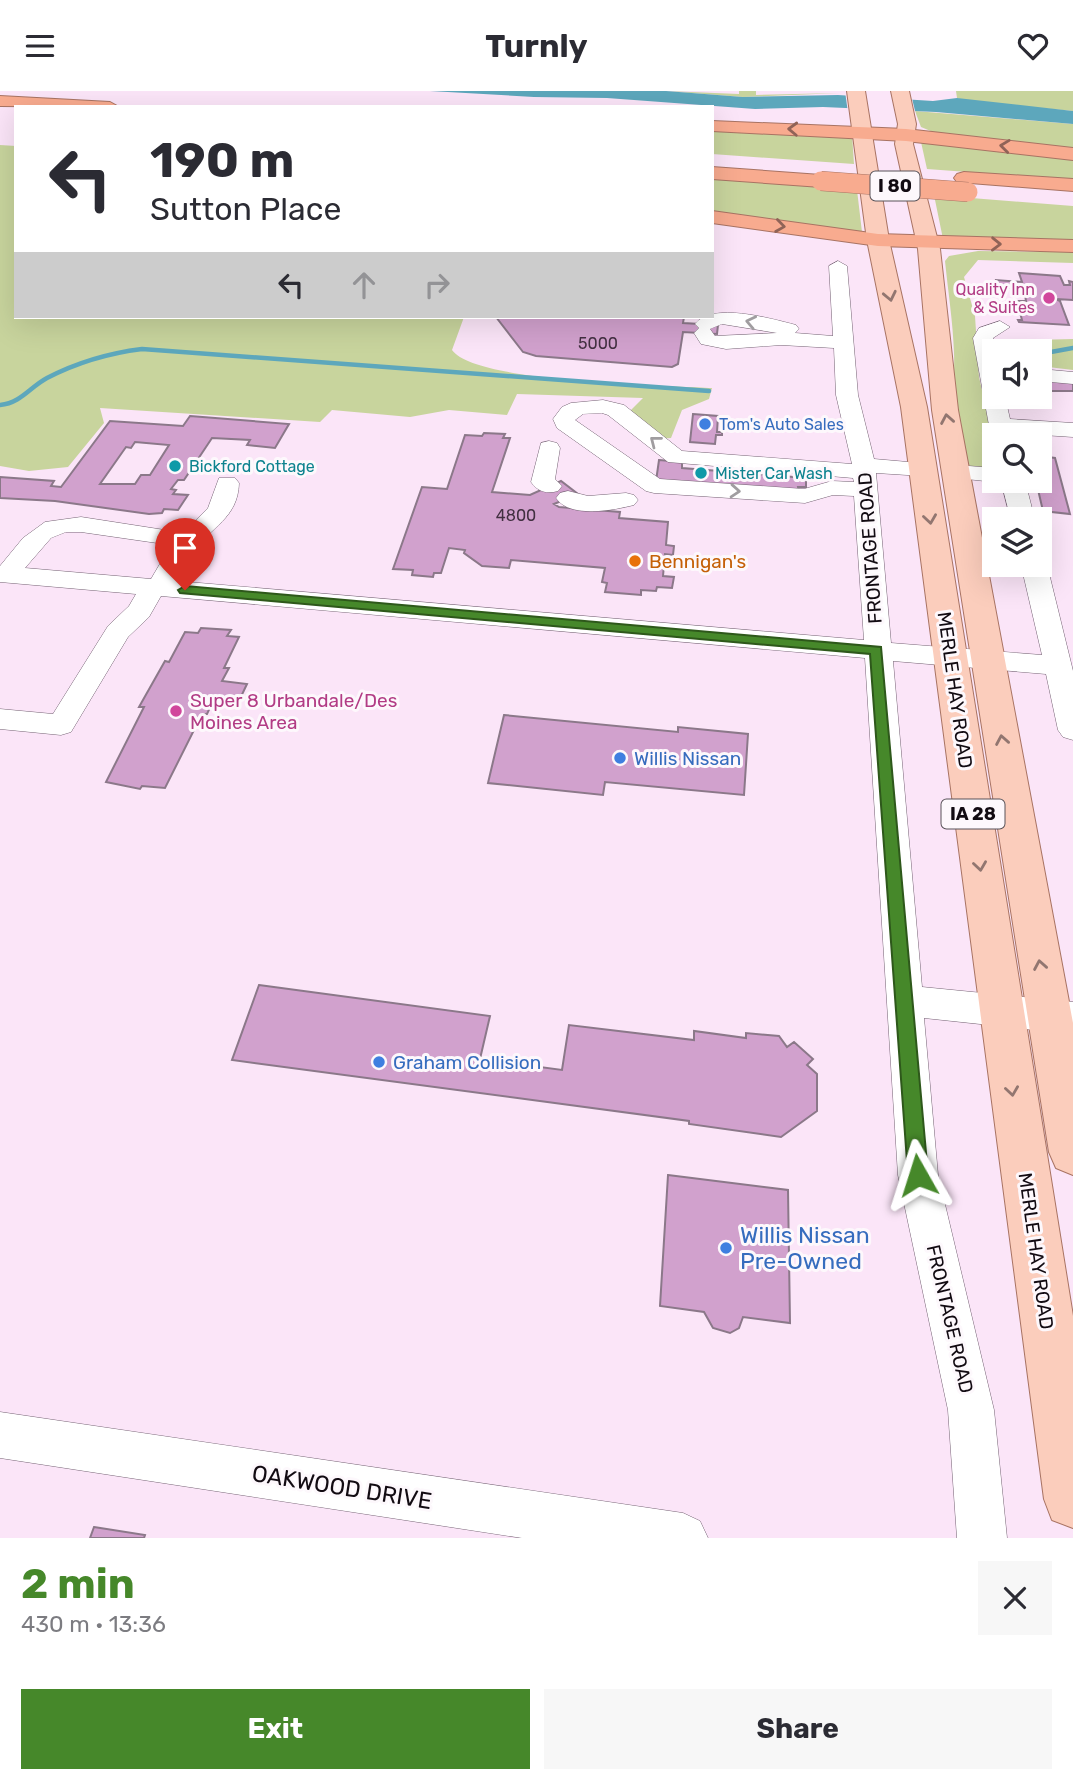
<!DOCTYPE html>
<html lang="en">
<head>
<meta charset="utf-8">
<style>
	:root { --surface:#fff; --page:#f7f7f7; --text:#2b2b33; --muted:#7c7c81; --accent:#46882a }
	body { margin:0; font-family:Rubik,sans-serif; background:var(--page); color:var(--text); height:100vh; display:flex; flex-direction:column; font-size:26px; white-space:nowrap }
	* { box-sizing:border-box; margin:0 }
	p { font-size:23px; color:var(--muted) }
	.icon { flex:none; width:38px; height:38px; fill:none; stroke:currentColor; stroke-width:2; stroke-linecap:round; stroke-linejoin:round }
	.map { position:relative; height:1447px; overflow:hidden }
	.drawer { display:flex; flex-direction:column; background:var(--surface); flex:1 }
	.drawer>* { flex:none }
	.top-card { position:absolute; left:14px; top:14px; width:700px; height:214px; border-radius:0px; box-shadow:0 7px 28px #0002; background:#fff; color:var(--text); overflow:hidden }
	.controls { position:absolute; left:982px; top:248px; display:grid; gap:14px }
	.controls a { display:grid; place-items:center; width:70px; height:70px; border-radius:0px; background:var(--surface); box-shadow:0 7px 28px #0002; font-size:35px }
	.pin { position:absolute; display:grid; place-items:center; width:60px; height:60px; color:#fff; margin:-72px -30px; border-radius:50% 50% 50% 0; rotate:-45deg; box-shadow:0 0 7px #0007 }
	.pin .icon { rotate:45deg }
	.me { position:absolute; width:77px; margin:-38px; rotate:354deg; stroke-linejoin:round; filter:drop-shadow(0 0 5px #0008) }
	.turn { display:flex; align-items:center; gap:24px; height:147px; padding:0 21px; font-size:32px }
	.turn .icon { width:91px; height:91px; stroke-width:2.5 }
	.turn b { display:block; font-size:49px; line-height:60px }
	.lanes { display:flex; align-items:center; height:66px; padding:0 21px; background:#0003; justify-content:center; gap:35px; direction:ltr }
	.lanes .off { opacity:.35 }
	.round { display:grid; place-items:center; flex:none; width:74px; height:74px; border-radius:0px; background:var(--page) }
	.overview { display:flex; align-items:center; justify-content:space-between; height:119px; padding:0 21px }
	h1 { font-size:42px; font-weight:700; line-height:52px; color:var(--accent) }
	.button { display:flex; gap:14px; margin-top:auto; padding:14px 21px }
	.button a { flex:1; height:80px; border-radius:0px; background:var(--accent); color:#fff; font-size:28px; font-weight:700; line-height:80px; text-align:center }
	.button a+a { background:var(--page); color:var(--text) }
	header { display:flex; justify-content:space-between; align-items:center; height:91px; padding:0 21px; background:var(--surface); font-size:32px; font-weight:700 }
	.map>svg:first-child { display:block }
	.green { fill:#c8d49d }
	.water { fill:#5da7bc }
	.pier { fill:#fbe5f8 }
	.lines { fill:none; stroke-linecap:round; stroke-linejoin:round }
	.stream { stroke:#5da7bc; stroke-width:4.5 }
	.building { fill:#d1a1cd; stroke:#8b7889; stroke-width:2; fill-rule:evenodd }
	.minor-casing { stroke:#756374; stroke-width:1 }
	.major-casing { stroke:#a87363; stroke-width:2 }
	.highway-casing { stroke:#a87363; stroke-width:2 }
	.minor { fill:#fff; fill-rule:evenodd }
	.major { fill:#fbcdbc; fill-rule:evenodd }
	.highway { fill:#f8ab8f; fill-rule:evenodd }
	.highway-bridge-casing { stroke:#a87363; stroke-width:20; stroke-linecap:butt }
	.highway-bridge { stroke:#f8ab8f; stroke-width:19 }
	.oneway { stroke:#906357 }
	.oneway2 { stroke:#927670 }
	.oneway3 { stroke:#a09da0 }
	.route { fill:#46882a; stroke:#2e581b; stroke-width:2 }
	.hotel-dot { fill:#d1479c; stroke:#fdf8fc; stroke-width:2.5 }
	.shop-dot { fill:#3f7fe0; stroke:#fdf8fc; stroke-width:2.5 }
	.culture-dot { fill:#0f9aa8; stroke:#fdf8fc; stroke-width:2.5 }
	.food-dot { fill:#e8710a; stroke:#fdf8fc; stroke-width:2.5 }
	.labels { text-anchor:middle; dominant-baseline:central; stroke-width:6; stroke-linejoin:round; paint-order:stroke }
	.far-hotel-label { font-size:16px; fill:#b23c85; stroke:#fdf8fc; text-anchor:end }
	.number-label { font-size:16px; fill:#423041 }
	.far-shop-label { font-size:16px; fill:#366cbe; stroke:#fdf8fc; text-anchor:start }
	.far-culture-label { font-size:16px; fill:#0d838f; stroke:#fdf8fc; text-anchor:start }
	.shield { fill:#fdf8fc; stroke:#585258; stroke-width:2 }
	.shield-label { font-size:18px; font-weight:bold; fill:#120b12 }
	.street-label { font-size:19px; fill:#120b12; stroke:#fdf8fc }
	.food-label { font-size:19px; fill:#c56008; stroke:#fdf8fc; text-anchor:start }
	.hotel-label { font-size:19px; fill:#b23c85; stroke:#fdf8fc; text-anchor:start }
	.shop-label { font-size:19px; fill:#366cbe; stroke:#fdf8fc; text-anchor:start }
	.near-shop-label { font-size:23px; fill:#366cbe; stroke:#fdf8fc; text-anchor:start }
	.near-street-label { font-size:23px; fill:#120b12; stroke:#fdf8fc }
</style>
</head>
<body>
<header><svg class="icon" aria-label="menu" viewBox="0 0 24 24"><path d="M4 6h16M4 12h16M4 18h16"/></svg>Turnly<svg class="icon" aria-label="heart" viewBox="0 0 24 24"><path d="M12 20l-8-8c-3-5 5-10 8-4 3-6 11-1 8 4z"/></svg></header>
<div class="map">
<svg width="1073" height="1447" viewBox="0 0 1073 1447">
	<rect width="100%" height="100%" fill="#fbe5f8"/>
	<path class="green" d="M666,0L739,3V0H756V4L840,2L743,6Z
		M956,0H1073V20L966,10L957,7Z
		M915,20L1073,33V58L933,41L921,36Z
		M712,39L852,43L854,73L712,63Z
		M921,51L1073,69V89L927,78Z
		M0,54L16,55V226H464L452,259C475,292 666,294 712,297L709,308L682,319L671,347L658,348L626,324L643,307L517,303L507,324L449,319L410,326L332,319L320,331L100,317L104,332L68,376L29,380L0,375Z
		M712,88L857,99L862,141L712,122Z
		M934,104L1073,115V150L943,148Z
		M978,160L1073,161V172L978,169L964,186L975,225L979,286L994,352V375C985,379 970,378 964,370C950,353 955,285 954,262C953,231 948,200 945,170L949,165Z
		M1073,248V279L1040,275V261H1000L1001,250Z"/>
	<path class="water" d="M430,0H666L743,6L838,4L933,10L957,7L1073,20V33L936,21L823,16L755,18L607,7L534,6Z"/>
	<path class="pier" d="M845,0L911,3L916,24L848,22Z"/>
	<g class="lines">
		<path class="stream" d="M1040,263L1073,257
			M0,314C21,312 30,296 47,287C76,272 110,262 142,258L709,300"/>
	</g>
	<path class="building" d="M1019,182L1060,185L1064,194H1070L1069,190L1073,191V209L1056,208L1060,210L1069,234L1019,231L1018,229H1022L1017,210H1026L1024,198L997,196L996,189L1022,191Z
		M496,226H684L683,232L718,234L717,243L683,241L678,273L672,276L536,265L523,261Z
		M1040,287L1073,289V300H1044L1040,298Z
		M693,323L718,325L717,341H722V344H716L715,353L690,351Z
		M190,325L289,333L275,357L247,354L250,349L212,347L184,389H178L171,398L176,399L173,403L188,404L178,419L164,418L162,422L149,423L55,410L0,407V386L54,390L51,395L61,396L110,330L183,335ZM135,351L169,354L150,384H141L135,393H100L126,356L131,357Z
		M484,342L505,343L503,347H510L492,401L530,404L561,390L578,403L554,413L559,416L620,421L619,427L668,431L666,454L674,455L673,464L665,463L663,485L674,486L672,497L657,496L656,500L641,499V504L605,501L607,492L602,491L605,477L511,469L509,477L482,475L464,462L465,459L449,457L441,482H434L433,486L412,484L413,479L393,478L422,396L447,398L465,344L482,345Z
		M1040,365L1055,367L1070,423L1043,420L1036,390H1040Z
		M659,369L682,371V377L806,387V396H798L799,401L656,390Z
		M201,537L231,539L227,545L239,546L224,577H229L222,590L247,593L238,612L213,610L207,623H202L165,697L142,695L140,698L106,691L144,616H139L165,570L169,571L185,541L198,542Z
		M504,624L678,641V636L748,643L744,704L605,691L603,704L488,692Z
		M259,894L490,925L480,968L562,979L569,934L694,949V940L746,947V942L779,945L787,956L794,951L813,968L807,974L817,983V1020L781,1046L689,1033V1030L232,969Z
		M668,1084L788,1099L790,1232L743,1226L739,1237L730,1242L713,1237L704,1221L660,1215Z
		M94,1436L145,1444L144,1447H90Z"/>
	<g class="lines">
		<g class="minor-casing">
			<path id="minor" d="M838,170L847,175L858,304L874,368L931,373L935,378L931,383L923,385L876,382L891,552L1042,564L1021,474H1040V468L1047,474L1073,580V649L1063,646L1058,639L1046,583L893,570L922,896L1073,911V943L924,927L938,1084L994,1319L1007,1447H957L948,1319L898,1084L865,567L161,505L149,526L128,546L71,641L61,644L0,638V618L53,623L108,535L129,515L136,503L0,491V475L23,447L45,431L81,426L184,442L208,417L219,387H235L239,392C238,428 210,436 193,461C186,470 181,481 176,490L864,549L854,405L833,404L805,412L654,402L646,400L557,337L553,328L562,316L571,312L603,309L624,314L682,360L852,373L836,304L834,257L781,254L726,258L701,253L694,242L699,237L695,233C712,211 769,227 796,234L799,238L795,242L833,245L829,175ZM722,233L777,242L715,245L710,238ZM602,322L608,324L668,371L853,387L854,391L832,390L804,398L660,388L575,329L583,323ZM66,441H81L171,454L151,488L25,477L51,447Z
				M1000,230L1010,236L993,247L996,261L994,306H1005L1010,328L1073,332V346L1012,342L1013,345H994V350L991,345L973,247L979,237Z
				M1040,278L1073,281V293L1040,290Z
				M549,350L557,352L560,357L555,388L562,395L558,400C547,403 538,401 531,391L541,352Z
				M956,374L994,377V390H997L994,391L948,386L944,381L948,376Z
				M1001,390H1025L1035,429H1011Z
				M568,400L588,405L626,402L634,404L638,409L634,414C614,419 570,428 556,407L560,402Z
				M0,1321L683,1422L700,1430L708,1447H522L0,1367Z"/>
		</g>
		<g class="major-casing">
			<path id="major" d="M847,0H865L889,149L927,316L1073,1225V1437L1052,1429L1044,1408L901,316L867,149Z
				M891,0H909L916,33L913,53L940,158L958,319L1073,932V1084L1056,1077L1049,1061L932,319L918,158L895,53L898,33Z"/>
		</g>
		<g class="highway-casing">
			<path id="highway" d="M0,5L110,11L119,16L0,15Z
				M712,30L906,38L1073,57V69L906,50L712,40Z
				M712,76L821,84L828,86L831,90L828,94L821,96L712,88Z
				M964,81L1073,88V100L957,91L954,87L957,83Z
				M712,120L878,143L1073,149V161L878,155L712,132Z"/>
		</g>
		<use href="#minor" class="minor"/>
		<use href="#major" class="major"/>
		<use href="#highway" class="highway"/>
		<g class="highway-bridge-casing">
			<path id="highway-bridge" d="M821,90L968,101"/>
		</g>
		<use href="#highway-bridge" class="highway-bridge"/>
	</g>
	<defs><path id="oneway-chevron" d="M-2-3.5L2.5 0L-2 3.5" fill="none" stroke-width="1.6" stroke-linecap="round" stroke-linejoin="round" transform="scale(1.75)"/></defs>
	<g class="oneway">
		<use href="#oneway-chevron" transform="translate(793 38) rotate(-178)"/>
		<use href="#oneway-chevron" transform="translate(1005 55) rotate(-173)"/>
		<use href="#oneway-chevron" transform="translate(780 135) rotate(8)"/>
		<use href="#oneway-chevron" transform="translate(996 153) rotate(1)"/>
	</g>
	<g class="oneway2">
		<use href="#oneway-chevron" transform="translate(890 205) rotate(78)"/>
		<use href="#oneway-chevron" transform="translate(947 328) rotate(-100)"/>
		<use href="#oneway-chevron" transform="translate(930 428) rotate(82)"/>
		<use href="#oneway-chevron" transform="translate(1002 649) rotate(-100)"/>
		<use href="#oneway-chevron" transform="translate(980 775) rotate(82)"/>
		<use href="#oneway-chevron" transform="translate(1040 874) rotate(-100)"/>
		<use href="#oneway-chevron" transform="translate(1012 1000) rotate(82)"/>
	</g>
	<g class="oneway3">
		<use href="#oneway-chevron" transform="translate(751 231) rotate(-168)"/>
		<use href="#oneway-chevron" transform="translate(655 350) rotate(-142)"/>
		<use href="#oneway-chevron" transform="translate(735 400) rotate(4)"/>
	</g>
	<path class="route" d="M185,495L881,556L928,1084L925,1091L918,1094L911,1091L908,1084L870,563L180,502L178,499Z"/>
	<g class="hotel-dot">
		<circle cx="1049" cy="207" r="7"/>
		<circle cx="176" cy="620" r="7"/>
	</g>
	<g class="shop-dot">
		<circle cx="705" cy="333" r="7"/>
		<circle cx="620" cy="667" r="7"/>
		<circle cx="379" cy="971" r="7"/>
		<circle cx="726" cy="1157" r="7"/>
	</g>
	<g class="culture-dot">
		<circle cx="175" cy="375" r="7"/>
		<circle cx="701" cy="382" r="7"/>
	</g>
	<circle class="food-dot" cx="635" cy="470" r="7"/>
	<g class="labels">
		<g class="far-hotel-label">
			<text x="1035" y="198">Quality Inn<tspan x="1035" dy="18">&amp; Suites</tspan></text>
		</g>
		<g class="number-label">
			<text x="598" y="252">5000</text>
			<text x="516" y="424">4800</text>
		</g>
		<g class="far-shop-label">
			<text x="719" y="333">Tom's Auto Sales</text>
		</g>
		<g class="far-culture-label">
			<text x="189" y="375">Bickford Cottage</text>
			<text x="715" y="382">Mister Car Wash</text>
		</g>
		<g class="shield">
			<rect x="870.5" y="80.5" width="49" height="29" rx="5"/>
			<rect x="941.5" y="708.5" width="63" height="29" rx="5"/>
		</g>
		<g class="shield-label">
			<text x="895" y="95">I 80</text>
			<text x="973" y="723">IA 28</text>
		</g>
		<g class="street-label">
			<text transform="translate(870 457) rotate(-94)">FRONTAGE ROAD</text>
			<text transform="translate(955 599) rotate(82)">MERLE HAY ROAD</text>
			<text transform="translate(1036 1160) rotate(82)">MERLE HAY ROAD</text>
			<text transform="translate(950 1228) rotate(77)">FRONTAGE ROAD</text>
		</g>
		<g class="food-label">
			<text x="649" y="470">Bennigan's</text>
		</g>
		<g class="hotel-label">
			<text x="190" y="609">Super 8 Urbandale/Des<tspan x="190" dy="22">Moines Area</tspan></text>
		</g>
		<g class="shop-label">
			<text x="634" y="667">Willis Nissan</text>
			<text x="393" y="971">Graham Collision</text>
		</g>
		<g class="near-shop-label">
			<text x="740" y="1144">Willis Nissan<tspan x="740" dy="26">Pre-Owned</tspan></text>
		</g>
		<g class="near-street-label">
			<text transform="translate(342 1396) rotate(9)">OAKWOOD DRIVE</text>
		</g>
	</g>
</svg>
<div class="controls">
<a><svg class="icon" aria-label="sound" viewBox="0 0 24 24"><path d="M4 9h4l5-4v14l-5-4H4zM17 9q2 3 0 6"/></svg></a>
<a><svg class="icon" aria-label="search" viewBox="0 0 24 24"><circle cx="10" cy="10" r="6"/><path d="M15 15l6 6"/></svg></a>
<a><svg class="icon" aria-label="layers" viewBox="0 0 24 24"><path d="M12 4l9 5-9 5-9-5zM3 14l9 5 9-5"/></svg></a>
</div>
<div class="pin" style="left:185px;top:499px;background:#d93025"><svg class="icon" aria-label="arrive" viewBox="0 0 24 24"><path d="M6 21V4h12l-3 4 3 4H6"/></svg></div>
<svg class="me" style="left:918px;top:1084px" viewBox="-20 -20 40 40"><path d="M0-17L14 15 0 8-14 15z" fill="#46882a" stroke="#fff" stroke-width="4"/></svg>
<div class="top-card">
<div class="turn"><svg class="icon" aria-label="left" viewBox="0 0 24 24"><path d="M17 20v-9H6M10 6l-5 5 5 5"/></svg><div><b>190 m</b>Sutton Place</div></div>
<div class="lanes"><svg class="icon" aria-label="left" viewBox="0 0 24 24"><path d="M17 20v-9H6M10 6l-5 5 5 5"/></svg><svg class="icon off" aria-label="ahead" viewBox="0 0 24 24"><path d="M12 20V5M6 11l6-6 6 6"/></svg><svg class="icon off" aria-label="right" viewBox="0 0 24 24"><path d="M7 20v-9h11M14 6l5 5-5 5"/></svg></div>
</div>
</div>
<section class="drawer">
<div class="overview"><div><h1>2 min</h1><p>430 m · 13:36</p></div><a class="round"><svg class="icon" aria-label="close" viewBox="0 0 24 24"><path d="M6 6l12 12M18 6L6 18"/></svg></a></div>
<div class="button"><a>Exit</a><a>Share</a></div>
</section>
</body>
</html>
